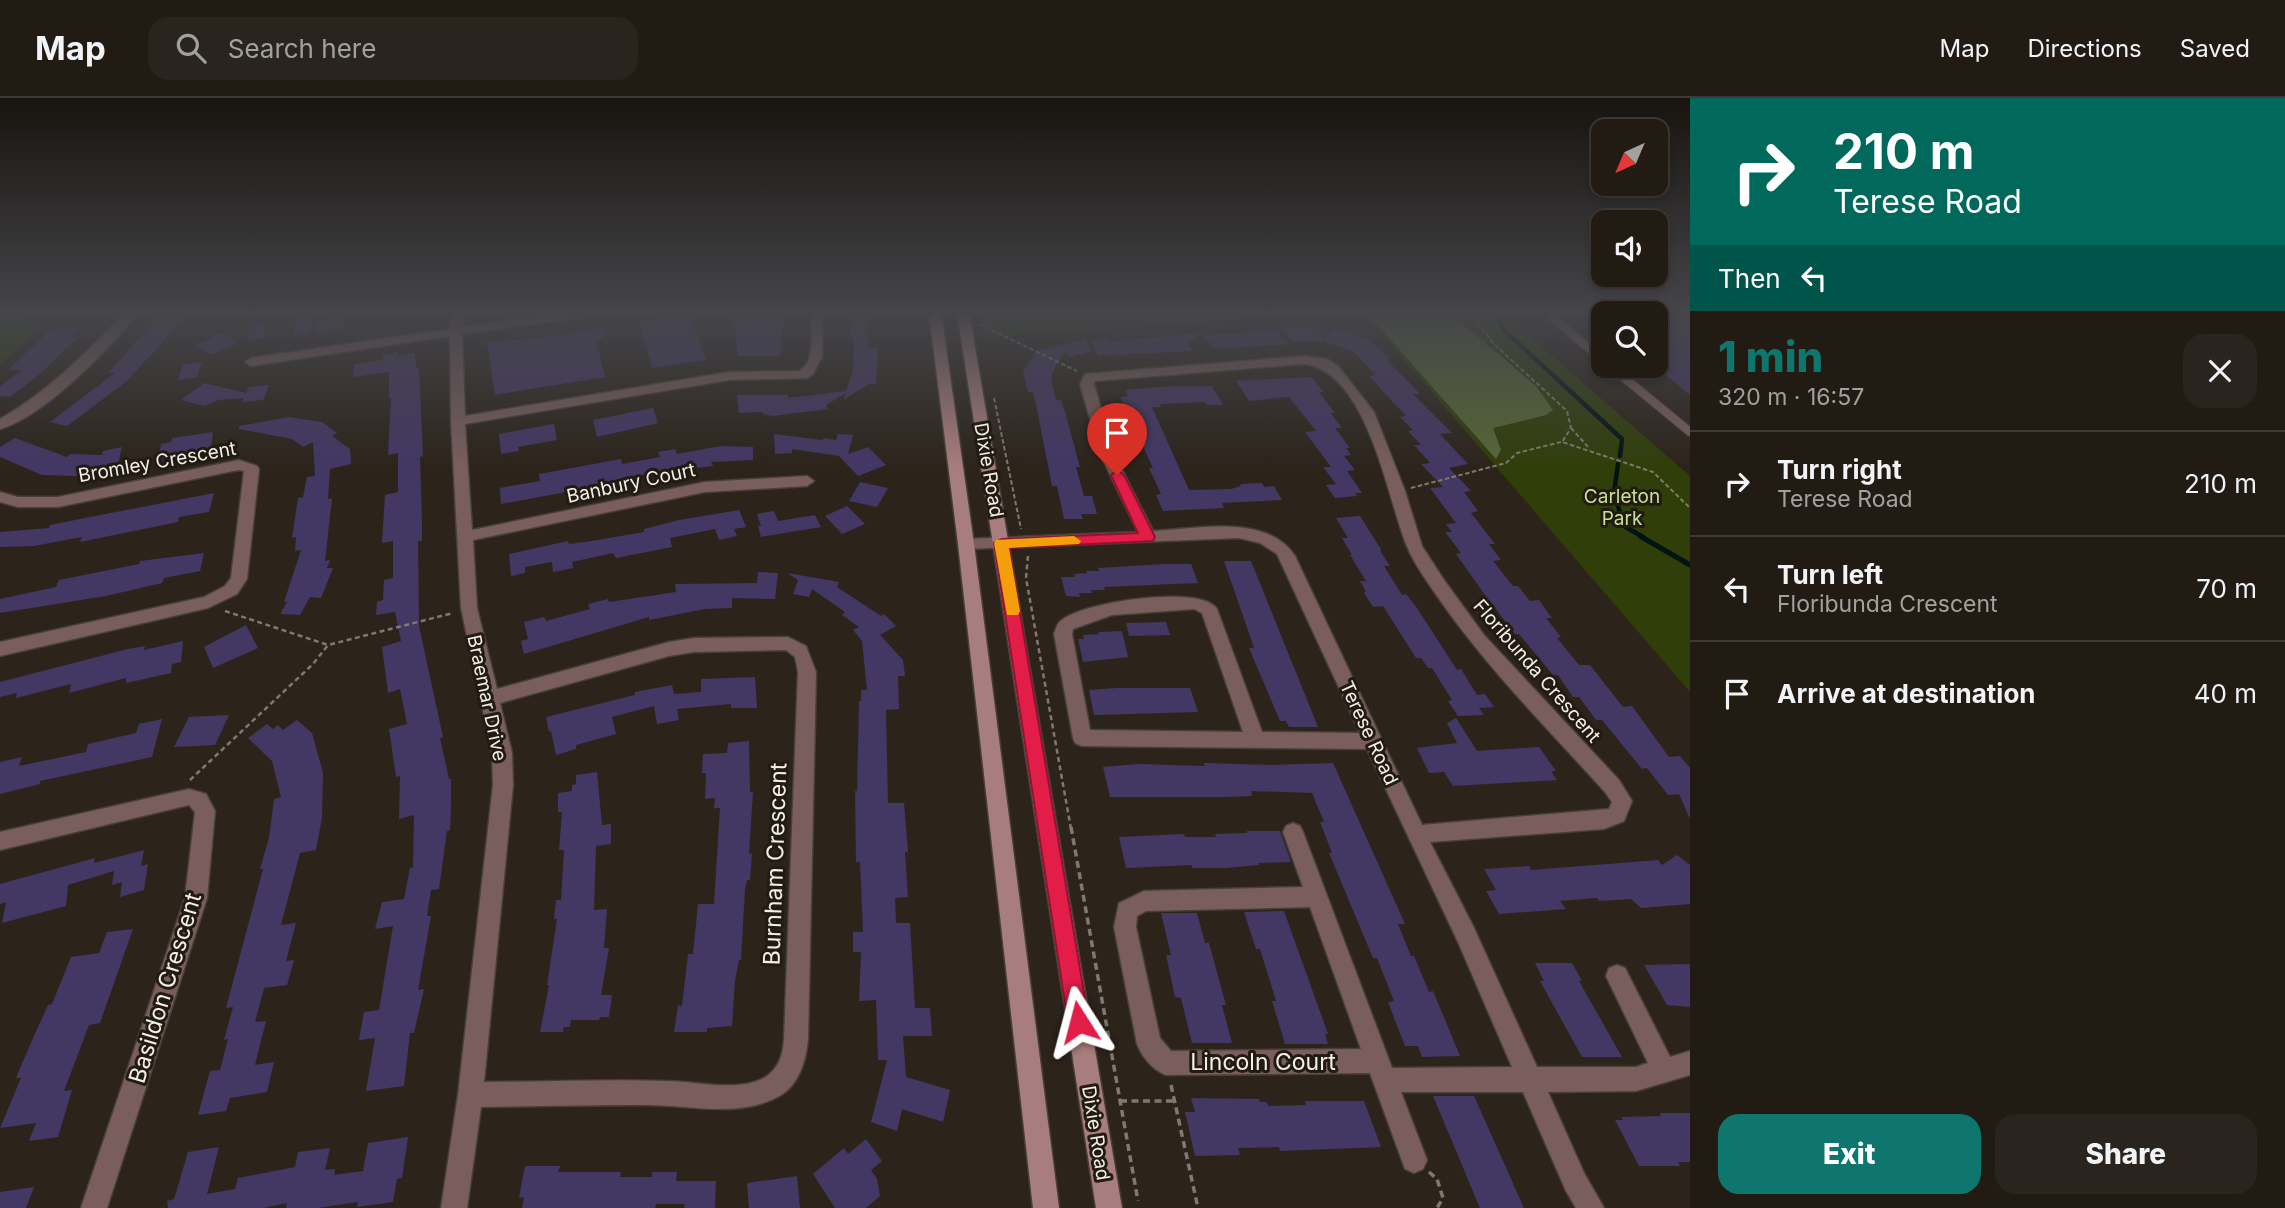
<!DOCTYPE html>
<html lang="en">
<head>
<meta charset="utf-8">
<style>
	:root { --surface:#211b14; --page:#29241d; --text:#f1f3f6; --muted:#a2a1a0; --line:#3e3934; --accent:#0f766e }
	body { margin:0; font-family:Inter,sans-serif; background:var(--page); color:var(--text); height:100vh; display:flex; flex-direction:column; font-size:26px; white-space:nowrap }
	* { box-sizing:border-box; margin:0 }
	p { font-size:23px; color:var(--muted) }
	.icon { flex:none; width:38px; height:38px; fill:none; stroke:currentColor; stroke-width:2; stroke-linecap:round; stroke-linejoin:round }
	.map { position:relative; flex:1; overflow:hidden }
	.sheet { display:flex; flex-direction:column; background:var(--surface); width:595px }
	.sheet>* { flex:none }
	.banner { background:#00695c; color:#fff; overflow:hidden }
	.needle { width:46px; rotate:224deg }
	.fabs { position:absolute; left:1591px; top:21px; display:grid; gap:14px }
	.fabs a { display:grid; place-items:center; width:77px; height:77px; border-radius:14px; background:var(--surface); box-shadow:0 4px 10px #0003,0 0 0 2px var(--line); font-size:35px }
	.pin { position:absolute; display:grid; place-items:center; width:60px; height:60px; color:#fff; margin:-72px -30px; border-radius:50% 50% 50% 0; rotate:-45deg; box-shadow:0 0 7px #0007 }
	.pin .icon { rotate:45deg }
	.me { position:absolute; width:77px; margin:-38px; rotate:351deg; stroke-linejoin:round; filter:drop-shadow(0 0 5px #0008) }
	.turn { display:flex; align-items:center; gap:24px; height:147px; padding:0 28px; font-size:32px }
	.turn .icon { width:91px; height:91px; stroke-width:2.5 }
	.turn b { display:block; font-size:49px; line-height:60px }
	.then { display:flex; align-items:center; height:66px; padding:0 28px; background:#0003; gap:14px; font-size:26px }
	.round { display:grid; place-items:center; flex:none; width:74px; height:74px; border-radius:21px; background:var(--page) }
	.headline { display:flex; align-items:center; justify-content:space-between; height:119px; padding:0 28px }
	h1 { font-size:42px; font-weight:800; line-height:52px; color:var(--accent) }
	.cta { display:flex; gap:14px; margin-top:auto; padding:14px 28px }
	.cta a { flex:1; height:80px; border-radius:21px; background:var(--accent); color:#fff; font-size:28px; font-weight:800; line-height:80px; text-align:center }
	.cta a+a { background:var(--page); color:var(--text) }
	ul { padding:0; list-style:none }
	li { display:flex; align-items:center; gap:21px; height:105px; padding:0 28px; border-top:2px solid var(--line) }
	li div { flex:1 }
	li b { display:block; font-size:26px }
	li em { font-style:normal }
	header { display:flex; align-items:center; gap:42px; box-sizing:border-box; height:98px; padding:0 35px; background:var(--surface); border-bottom:2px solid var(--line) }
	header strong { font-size:33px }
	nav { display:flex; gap:38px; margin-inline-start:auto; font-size:24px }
	.search { width:490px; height:63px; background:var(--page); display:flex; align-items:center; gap:18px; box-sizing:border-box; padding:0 24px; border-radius:21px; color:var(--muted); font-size:26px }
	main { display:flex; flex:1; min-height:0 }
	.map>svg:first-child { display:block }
	.green { fill:#303e09 }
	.forest { fill:#576734 }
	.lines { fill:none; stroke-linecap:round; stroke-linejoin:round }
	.stream-far1 { stroke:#001315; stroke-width:4.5 }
	.stream { stroke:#001315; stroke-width:5 }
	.building { fill:#433764 }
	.service-casing { stroke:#484038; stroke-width:10 }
	.minor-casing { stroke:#484038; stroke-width:3 }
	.secondary-casing { stroke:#484038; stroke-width:3 }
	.path-far2 { stroke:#807971; stroke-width:2; stroke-dasharray:4.5 2.5; stroke-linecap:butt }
	.path-far1 { stroke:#807971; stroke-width:2.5; stroke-dasharray:5 3.5; stroke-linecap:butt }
	.path { stroke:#807971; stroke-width:3.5; stroke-dasharray:7 4.5; stroke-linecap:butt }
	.service { stroke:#795e5d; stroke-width:8 }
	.minor { fill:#795e5d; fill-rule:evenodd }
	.secondary { fill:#a87d7d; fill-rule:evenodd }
	.route { fill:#e11d48; stroke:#92132f; stroke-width:2 }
	.slow { fill:#f59e0b }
	.labels { text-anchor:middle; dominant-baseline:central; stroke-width:6; stroke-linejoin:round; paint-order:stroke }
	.street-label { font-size:19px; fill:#f4eee8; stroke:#221b12 }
	.park-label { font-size:19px; fill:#c6e191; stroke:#221b12 }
	.near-street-label { font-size:23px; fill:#f4eee8; stroke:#221b12 }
</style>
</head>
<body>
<header>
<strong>Map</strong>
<div class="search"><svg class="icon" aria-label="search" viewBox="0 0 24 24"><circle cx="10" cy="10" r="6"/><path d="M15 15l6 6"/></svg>Search here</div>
<nav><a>Map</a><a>Directions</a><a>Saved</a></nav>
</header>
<main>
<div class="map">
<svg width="1690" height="1110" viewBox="0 0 1690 1110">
	<rect width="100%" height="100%" fill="#2c241b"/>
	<path class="green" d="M0,214H28L20,220L43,227L0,267Z
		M981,214H1348L994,239H985Z
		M1363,214H1505V217L1690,378V594Z"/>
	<path class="forest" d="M1362,214H1456L1463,226L1536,288L1553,312L1546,317L1493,330L1501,352L1496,361L1368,216Z"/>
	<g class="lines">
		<path class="stream-far1" d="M1494,214L1505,233L1622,341L1620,358
			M1618,366L1614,395L1624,428L1643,439"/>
		<path class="stream" d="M1640,438L1690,467"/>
	</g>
	<path class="building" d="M163,214H190L127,283L67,328L50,324L115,275L109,274Z
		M733,214H784L780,258H738Z
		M690,216L706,262L652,270L639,224Z
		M851,217H867L868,250H878L876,286H869L843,302L846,295L826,307L828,311L773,318L763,316V314L739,315L737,297H788V300L846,293L853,273L854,245L852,239H849Z
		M312,219L309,236L293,238L296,221Z
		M344,219L343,232L316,236L318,223Z
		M1690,219V297L1656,269V221Z
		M265,226L264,240L248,243L249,229Z
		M1280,227L1318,229L1324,242L1335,230L1369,242L1391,260L1386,261L1420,296H1413L1452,335L1440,336L1468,366L1449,370L1471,393L1464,394L1478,413L1471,415L1495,446H1489L1501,462L1493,463L1513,488H1518L1530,503L1539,502L1552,520H1546L1561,539L1557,540L1579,567H1590L1623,609L1632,608L1669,659L1680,658L1690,670V721L1679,696L1668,697L1647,670L1642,671L1602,622H1596L1579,599H1573L1558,577H1553L1519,536H1515L1485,497L1456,456L1461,455L1445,434H1452L1446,426L1456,425L1430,390L1443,389L1421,366L1430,365L1414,347H1421L1408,333L1413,332L1400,319L1406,318L1369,278L1375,277L1354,254L1324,243L1293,244Z
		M604,229L606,240L596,242L605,279L495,297L487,245L561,237Z
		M51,231H79L70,240H77L41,275L10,299L0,298V288L22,272H8Z
		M1277,233L1288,246L1214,251L1204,237Z
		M1204,234L1187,245L1192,253L1116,257L1109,244Z
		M221,235L238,244L212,257L195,248Z
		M1085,241L1092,253L1070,259L1064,254L1053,273L1051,282L1056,302H1061L1065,314L1080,369H1076L1084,398H1092L1097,416H1081L1083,421H1064L1057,388H1052L1036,306L1033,294H1028L1023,274L1037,253Z
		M1107,242L1115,256L1098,257L1090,243Z
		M398,254V258L414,255L417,270H419L423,358L420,359L422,422V443H418L419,528L443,639L440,640L449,681H451V709L450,732L447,733L439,791L431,792L427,818H431L418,892L424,891L414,935H410L404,988L366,993L375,940L359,942L364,914L379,912L393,828L375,831L382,804L404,801L410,770L413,769L414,717L399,721L400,678L396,679L389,631L407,626L400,591L388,595L382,549L401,543L395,514L376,517L377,504L383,502L384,482L393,480V443L382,445L385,397L398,394V355L388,357L391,300L389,301V274L353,279L354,266L383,262V257Z
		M202,264L197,279L178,282L183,266Z
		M1312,279L1323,294H1319L1335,315H1331L1342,330H1335L1350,350H1346L1351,357L1344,358L1355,372L1347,373L1362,395H1355L1357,398L1335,400L1326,387L1336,386L1323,369H1331L1305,334L1316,333L1289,299L1249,303L1236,283Z
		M204,285L246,295L249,289L269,287L263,302L242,304L244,300L218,302L205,308L181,302Z
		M1173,288H1212L1223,307H1207L1205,304L1160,306L1161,309H1152L1189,392L1231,391L1241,388L1240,386L1262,385L1264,389L1274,388L1282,402L1222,405L1224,410L1163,413L1156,397L1161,396L1149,370H1153L1120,299L1128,298L1125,292Z
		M653,310L658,325L597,339L593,322Z
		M289,319L322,324L337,335L332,338L350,351L351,366L330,371L328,401L332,400L325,463L330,462L327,470H333L321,500L310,499L300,517L280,516L287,504H284L301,452L295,453L296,439L292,440L298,400L303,399L307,379L315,378L313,344L303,349L292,341L239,331V328Z
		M554,326L557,342L518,349L519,353L501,356L499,336Z
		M213,334L211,350L158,362L161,346L171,344L172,340Z
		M774,336L823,342L824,340L836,342L838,336L853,337L848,356L868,349L886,367L858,378L839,358L792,351V355L775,356Z
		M15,340L67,359L70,356L102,357L103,353L122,349L117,370L79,378L42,377L0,359V349Z
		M721,348L753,349V362L711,364L713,368L632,378L561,395L501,406L500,390L540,383L539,376L621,361L622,366L660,359L658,354L675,351L677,356Z
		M860,384L888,390L877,409L849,403Z
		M214,395L209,414L179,419L178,424L80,444L82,439L34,448L0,449V434L49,430L50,427L80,421Z
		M847,408L865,426L842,436L825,418Z
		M739,412L746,429L734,431L737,438L719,442L715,431L670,440L672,449L616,460L613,455L572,464L573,470L553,474L552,464L525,469V475L511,478L509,456L568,443L569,446L592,443L644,434V431L679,422Z
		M774,413L778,423L815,417L821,429L761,439L758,428H761L757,416Z
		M1360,418L1382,453H1380L1390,468H1384L1402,497L1406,496L1417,510L1457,572L1461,571L1477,597L1485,596L1494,609L1479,610L1484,617L1458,618L1448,603L1452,602L1432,570H1428L1421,560H1416L1383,508L1373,509L1364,495L1366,494L1360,483H1366L1350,457H1352L1342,440H1348L1336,420Z
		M204,455L200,473L164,480L162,485L106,498L0,515V501L56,489L59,482L139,466L140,463Z
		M1224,463H1251L1318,629H1289L1286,623H1280L1249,550H1254Z
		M1165,466H1191L1198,485L1104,489L1105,492H1091L1092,495H1079L1080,499L1066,498L1061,479H1075L1074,476L1087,475L1086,473H1099L1098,470Z
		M758,474L778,475L775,501L732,500V510L705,511L649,522V519L524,556L521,543L528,541L524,524L544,519L546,523L590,511L588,506L608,501L609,504L676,494L675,486L757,485Z
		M787,475L839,484L837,489L881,518L884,516L896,528L880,537L903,562L905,578H898L899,611L886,612L888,705H904L908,754H905L908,799L895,800L896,825H910L915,910H930L932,938H903L906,979L950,992L943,1024L902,1011L897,1033L871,1024L887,962H878L876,902L859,903L861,854H853V834H863L860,764H856L855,693H857L859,603H861V592H867L862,543L853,532L859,529L842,517L845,514L812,491L809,499L793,496L798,482Z
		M1166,524L1170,537L1129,538L1126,525Z
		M246,527L258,550L213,570L204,549Z
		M1122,533L1128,559L1083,564L1078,541H1084L1083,537L1099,536L1098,534Z
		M183,543L181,564L172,566L171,575L126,585V580L69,595L71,586L16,600L17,595L0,599V584L128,551L145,548L144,552Z
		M755,579L757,610H731V606L677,611L679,622L657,626L654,608L612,619L616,636L576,647V651L556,657L551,633L549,634L546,619L635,597V594L672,587L674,596L701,594V581Z
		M1117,590H1190L1198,614L1094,617L1089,592Z
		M229,617L215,647L174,649L189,619Z
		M1456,620L1477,653L1539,649L1556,673H1551L1557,682L1453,688L1444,674L1429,675L1417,650L1457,645L1447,625Z
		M162,621L152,659L40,683V686L0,696V664L22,659L19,668L86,654L88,646L136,635L139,626Z
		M297,622L312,635L323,675L322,720L316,752L300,755L281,827L296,825L286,863L294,862L287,887L264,890L255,924L266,923L255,967L274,964L267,994L230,1000L226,1013L198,1017L210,973L220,972L228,941L224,942L233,909L226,910L263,771H260L269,740L274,701L281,699L272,663L248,640L267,626L273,631L278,627L283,632Z
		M749,643L750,694H753L749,756L752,755L750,782H747L745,791L741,862H739L735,883L732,928L707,930V934H674L678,907L682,908L688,856H693L698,806H714L720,710H714L715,700L705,701L706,675H702L703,656L727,655L728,645Z
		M1204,665L1272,667L1333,665L1405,826H1398L1411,858H1414L1429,894L1433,893L1460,958L1422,959L1418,948H1405L1388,904L1394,903L1377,860H1373L1329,755H1332L1320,724H1324L1312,695L1251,693L1252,698L1226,699H1110L1103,669L1137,666L1205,668Z
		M597,674L602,727L611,726V746L596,748L594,812L607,811L604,850H609L601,897H612L609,919H600L599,922H571L570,929H564L563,934H540L549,887H547L557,821H554L556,802H561L564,752H559L562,714H558V695L572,693V687L576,686V677Z
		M1247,733H1280L1291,764L1258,765L1259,767L1226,770H1192V767L1126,770L1119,739L1184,736L1185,739H1216L1215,736L1247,735Z
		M144,752L141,768L148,766L144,792L120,799L122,784L112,787L114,773L68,787L66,808L2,825L6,804L0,806V786L95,760L94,765Z
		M1677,757L1690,767V806L1641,810L1631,801L1599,803L1597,800L1560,803L1566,811L1499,816L1486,793L1496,792L1484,771L1529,768L1531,772L1658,762L1662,767Z
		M1284,813L1328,936H1325L1328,946H1285L1272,903H1276L1260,851H1256L1244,814Z
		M1161,815H1197L1205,845H1209L1226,907H1222L1232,945H1192L1181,900L1175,899L1166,857H1171Z
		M133,831L100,925L89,927L64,993L72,992L58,1039L29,1043L36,1025L0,1030L21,980H16L30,947L48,907L52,906L71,859L99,855L107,834Z
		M1535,865H1572L1582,883H1579L1622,959H1582L1540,883H1544Z
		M1690,866V909L1667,907L1644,867Z
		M1433,998H1474L1524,1110H1480Z
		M1191,1000L1259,1001L1260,1004H1267L1268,1008L1306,1007L1305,1003H1364L1381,1049L1280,1053L1279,1049L1238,1050L1240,1057L1195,1058L1185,1014H1195Z
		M1660,1015H1690V1064H1678L1680,1068H1639L1615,1022H1623L1621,1019L1661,1018Z
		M408,1039L402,1080L397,1081L393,1104L357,1109L358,1104L317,1110H286L287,1105L263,1110H168L167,1103L174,1101L188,1054L219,1049L207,1096L235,1091L238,1080L295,1069L298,1054L330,1050L325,1072L335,1071L334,1077L363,1073L368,1045Z
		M866,1041L882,1063L871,1072L877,1081L880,1098L866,1110H835L813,1076L844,1050L848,1056Z
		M525,1068H560L558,1074H621L620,1079H652V1074H677L676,1083H716L715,1110H684L685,1106H656L655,1110H522L524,1100L519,1099Z
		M797,1078L800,1110H749L747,1085Z
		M34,1089L26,1110H0V1094Z"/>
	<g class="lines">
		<g class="service-casing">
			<path id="service" d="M1554,214L1553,220L1603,262
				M1610,268L1690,334"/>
		</g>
		<g class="minor-casing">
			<path id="minor" d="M126,214H139C110,250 44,319 0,331V321C52,291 84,256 126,214Z
				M452,214H464L463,229L563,214H595L589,218L462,236L465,318L729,274L799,273C817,262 811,232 811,214H823L822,259L813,276L807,280L729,282L465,326L472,432L705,384L807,378L814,383L807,388L705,394L473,442L477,510L497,591L669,544L694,540L788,539L806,548L816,574L808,941C806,962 799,986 781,997C741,1021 691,1007 648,1007C592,1007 536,1008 481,1009L467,1110H441L458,997L493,687L492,655L461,510L451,323L450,238L251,268L245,264L251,260L450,231ZM786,552L795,559L798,574L784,941C783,958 778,973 762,981C734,994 695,983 666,983C605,981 544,984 484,984L513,687L512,655L500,605L669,558L694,554Z
				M1304,258L1327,261L1338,268L1374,314L1405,393L1422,448L1444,482L1484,537L1619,682L1632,703L1624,723L1604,731L1430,744L1474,830L1537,969H1636L1648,965L1606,878L1609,870L1617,867L1625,870L1670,959L1690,953V977L1636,993L1548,994L1584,1075L1604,1110H1576L1566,1093L1523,994H1401L1427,1062L1423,1071L1414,1075L1405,1071L1370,975L1166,977C1153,972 1142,959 1137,946L1114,829L1119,805L1144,793L1303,789L1283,734L1286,728L1293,725L1300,728L1303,734L1392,970L1512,969L1458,844L1367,651L1082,648L1075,645L1073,640L1054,536C1056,531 1057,525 1062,522C1083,504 1202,486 1217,511L1262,634L1360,635L1277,456L1260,445L1239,440L966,451L958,446L966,441L1138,434L1100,356L1080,286L1085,276ZM1304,266C1367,273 1387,398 1406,446C1414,467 1430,487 1442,505C1490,573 1549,632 1605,694L1612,704L1609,711L1422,727L1295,458C1267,415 1196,431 1153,433L1114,356L1094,286L1095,283ZM1194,511L1202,515L1243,634L1090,632L1072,536L1073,531L1112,517ZM1310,809L1361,951L1171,953L1160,940L1136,829L1137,818L1146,813Z
				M239,362L257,368L259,371L247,481L237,496L208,510L0,558V544L204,499L225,488L231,480L244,373L238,372L58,409H18L0,404V394L18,399H58Z
				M189,691L206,696L215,713L207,800L107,1110H81L185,800L195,714L189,707L0,752V734Z"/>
		</g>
		<g class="secondary-casing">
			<path id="secondary" d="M929,214H941L974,446L1059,1110H1033L958,446Z
				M957,214H969L1122,1110H1096Z"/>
		</g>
		<path class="path-far2" d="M1469,214L1495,247L1567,313L1571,330L1562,344L1653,374L1690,410
			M977,215L986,214
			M979,226L1077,273
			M994,300L1021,431
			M1571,330L1589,350
			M1411,390L1506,365L1517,355L1561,344"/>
		<path class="path-far1" d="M1028,458L1026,480L1071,731
			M225,513L328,547
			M190,682L313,566L328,547L453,515"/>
		<path class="path" d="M1071,729L1138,1103
			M1171,987L1198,1110
			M1120,1003H1173
			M1429,1074L1437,1081L1443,1100L1437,1110"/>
		<use href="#service" class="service"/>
		<use href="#minor" class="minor"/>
		<use href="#secondary" class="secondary"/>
	</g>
	<linearGradient id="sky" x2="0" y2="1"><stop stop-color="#18140f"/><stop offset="0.58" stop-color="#45454a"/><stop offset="1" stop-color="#45454a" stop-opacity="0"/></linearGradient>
	<rect width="1690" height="370" fill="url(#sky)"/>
	<path class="route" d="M1117,372L1124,377L1155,439L1153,443L1009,450L1089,924L1086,932L1079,935L1071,932L1068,924L994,445L1002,441L1138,435L1111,377Z"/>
	<path class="slow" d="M1074,438L1081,443L1079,446L1009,450L1020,513L1018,517H1007L994,445L996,442Z"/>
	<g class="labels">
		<g class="street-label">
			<text transform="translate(157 364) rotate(-10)">Bromley Crescent</text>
			<text transform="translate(989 372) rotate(80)">Dixie Road</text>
			<text transform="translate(631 385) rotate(-12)">Banbury Court</text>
			<text transform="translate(1537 573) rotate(49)">Floribunda Crescent</text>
			<text transform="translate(487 600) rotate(78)">Braemar Drive</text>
			<text transform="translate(1369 635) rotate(65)">Terese Road</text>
			<text transform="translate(1096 1035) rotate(81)">Dixie Road</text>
		</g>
		<g class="park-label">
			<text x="1622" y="398">Carleton<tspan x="1622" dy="22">Park</tspan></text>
		</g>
		<g class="near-street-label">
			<text transform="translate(775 766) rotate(-88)">Burnham Crescent</text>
			<text transform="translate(165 890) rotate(-73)">Basildon Crescent</text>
			<text x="1263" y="964">Lincoln Court</text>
		</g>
	</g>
</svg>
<div class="fabs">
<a><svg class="needle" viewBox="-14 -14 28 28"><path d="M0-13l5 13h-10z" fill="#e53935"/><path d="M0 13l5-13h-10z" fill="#a2a1a0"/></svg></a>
<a><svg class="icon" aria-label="sound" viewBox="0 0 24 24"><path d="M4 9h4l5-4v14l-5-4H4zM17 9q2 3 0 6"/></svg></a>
<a><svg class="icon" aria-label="search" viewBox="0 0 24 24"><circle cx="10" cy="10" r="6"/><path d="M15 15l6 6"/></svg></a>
</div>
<div class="pin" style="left:1117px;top:377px;background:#d93025"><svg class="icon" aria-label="arrive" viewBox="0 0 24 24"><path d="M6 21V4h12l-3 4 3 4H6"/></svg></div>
<svg class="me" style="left:1079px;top:924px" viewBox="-20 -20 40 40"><path d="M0-17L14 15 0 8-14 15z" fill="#e11d48" stroke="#fff" stroke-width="4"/></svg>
</div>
<section class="sheet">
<div class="banner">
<div class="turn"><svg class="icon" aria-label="right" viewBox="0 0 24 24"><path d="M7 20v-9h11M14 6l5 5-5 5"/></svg><div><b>210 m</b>Terese Road</div></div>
<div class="then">Then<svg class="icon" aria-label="left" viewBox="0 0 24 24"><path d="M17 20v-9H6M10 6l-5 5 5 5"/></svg></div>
</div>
<div class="headline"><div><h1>1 min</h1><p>320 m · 16:57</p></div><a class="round"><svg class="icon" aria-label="close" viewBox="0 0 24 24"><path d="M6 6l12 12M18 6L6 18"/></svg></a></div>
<ul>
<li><svg class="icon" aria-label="right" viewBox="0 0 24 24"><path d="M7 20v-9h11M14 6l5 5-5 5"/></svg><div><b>Turn right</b><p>Terese Road</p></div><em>210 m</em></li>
<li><svg class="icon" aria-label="left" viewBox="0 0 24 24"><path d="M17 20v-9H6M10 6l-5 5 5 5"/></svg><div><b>Turn left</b><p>Floribunda Crescent</p></div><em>70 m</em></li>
<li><svg class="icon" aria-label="arrive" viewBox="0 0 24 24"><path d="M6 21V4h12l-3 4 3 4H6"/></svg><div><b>Arrive at destination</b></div><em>40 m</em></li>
</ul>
<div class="cta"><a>Exit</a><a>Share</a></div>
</section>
</main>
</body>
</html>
